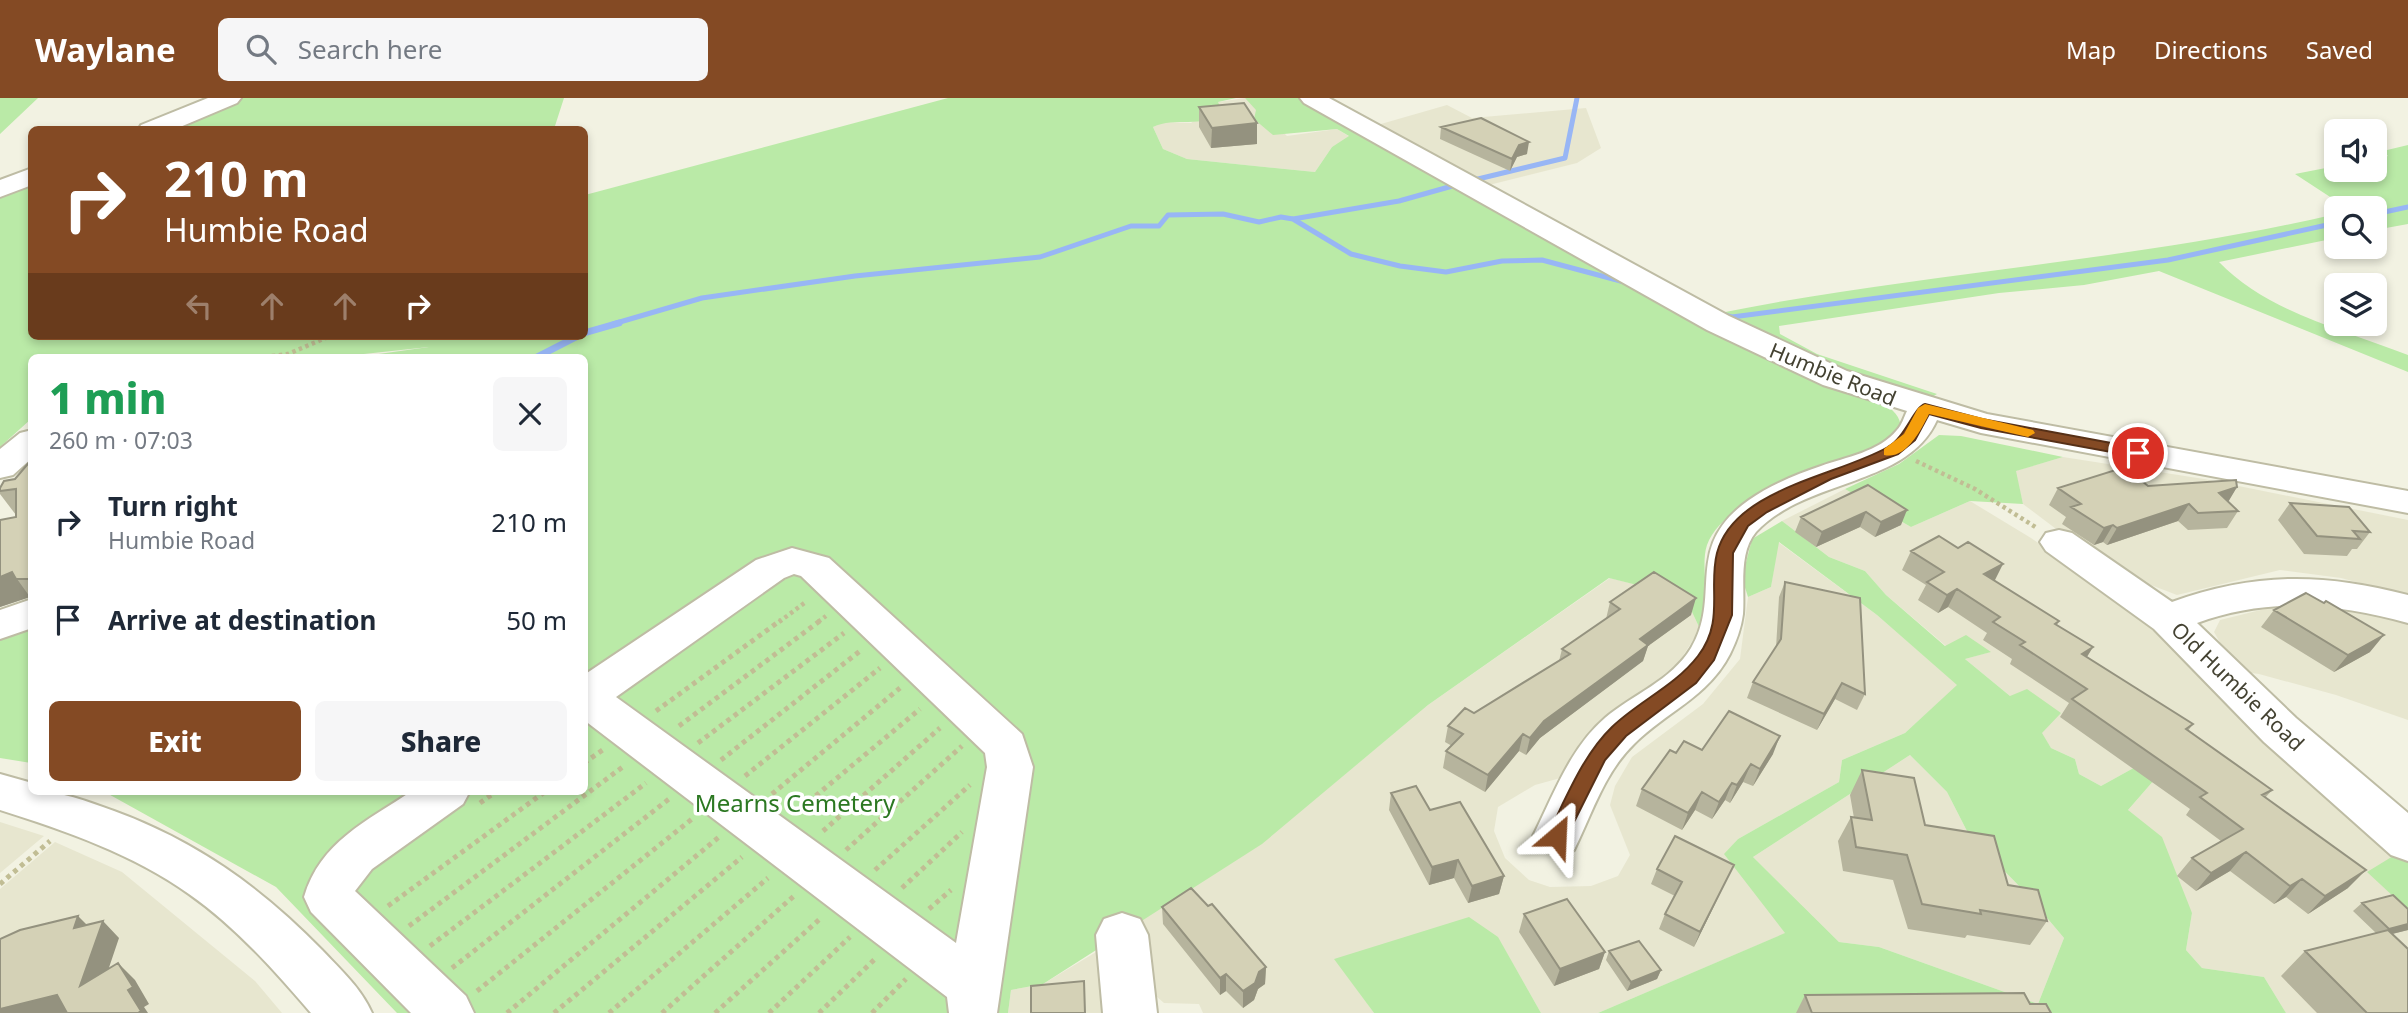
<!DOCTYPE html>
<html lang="en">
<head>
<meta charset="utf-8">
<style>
	:root { --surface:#fff; --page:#f6f6f7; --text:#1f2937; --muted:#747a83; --accent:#844a24 }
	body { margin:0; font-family:"Noto Sans",sans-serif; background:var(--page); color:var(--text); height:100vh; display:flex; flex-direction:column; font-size:26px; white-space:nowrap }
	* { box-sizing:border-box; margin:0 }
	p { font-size:23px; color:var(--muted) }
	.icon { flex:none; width:38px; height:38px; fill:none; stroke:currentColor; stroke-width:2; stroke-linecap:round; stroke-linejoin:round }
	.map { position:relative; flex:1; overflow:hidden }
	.details { position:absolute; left:28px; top:256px; width:560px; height:441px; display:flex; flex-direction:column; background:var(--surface); border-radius:10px; box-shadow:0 4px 10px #0003 }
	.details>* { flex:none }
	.banner { position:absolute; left:28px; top:28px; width:560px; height:214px; border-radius:10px; box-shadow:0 4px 10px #0003; background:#844a24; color:#fff; overflow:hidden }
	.tools { position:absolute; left:2324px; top:21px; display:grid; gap:14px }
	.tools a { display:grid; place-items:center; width:63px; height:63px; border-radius:10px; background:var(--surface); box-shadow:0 4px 10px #0003; font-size:35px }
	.pin { position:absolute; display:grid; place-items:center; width:60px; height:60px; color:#fff; margin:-30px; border:4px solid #fff; border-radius:50%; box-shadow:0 2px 7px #0007 }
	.me { position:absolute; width:77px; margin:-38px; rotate:26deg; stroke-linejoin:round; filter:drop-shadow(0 0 5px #0008) }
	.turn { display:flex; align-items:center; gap:24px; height:147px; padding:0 21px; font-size:32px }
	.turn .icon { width:91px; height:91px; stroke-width:2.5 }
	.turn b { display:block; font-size:49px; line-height:60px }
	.lanes { display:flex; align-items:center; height:66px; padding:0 21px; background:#0003; justify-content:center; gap:35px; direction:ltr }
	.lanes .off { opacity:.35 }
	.round { display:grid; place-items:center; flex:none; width:74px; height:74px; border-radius:10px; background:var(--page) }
	.head { display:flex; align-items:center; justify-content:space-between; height:119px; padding:0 21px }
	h1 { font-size:42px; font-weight:800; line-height:52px; color:#1e9e55 }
	.primary-button { display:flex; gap:14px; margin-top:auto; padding:14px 21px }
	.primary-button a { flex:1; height:80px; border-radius:10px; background:var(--accent); color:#fff; font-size:28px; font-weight:800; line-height:80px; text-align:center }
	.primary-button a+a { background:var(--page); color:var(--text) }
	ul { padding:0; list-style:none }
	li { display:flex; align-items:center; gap:21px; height:98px; padding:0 21px }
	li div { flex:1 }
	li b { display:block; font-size:26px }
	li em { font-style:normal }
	header { display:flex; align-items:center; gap:42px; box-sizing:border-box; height:98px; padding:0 35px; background:var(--accent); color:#fff }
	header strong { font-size:33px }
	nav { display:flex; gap:38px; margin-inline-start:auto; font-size:24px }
	.search { width:490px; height:63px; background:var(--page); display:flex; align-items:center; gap:18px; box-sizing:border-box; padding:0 24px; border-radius:10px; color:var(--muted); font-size:26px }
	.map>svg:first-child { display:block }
	.residential { fill:#e7e6cf }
	.green { fill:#baeaa7; fill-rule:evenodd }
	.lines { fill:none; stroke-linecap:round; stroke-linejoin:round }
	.stream-far1 { stroke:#98b6f5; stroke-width:5 }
	.stream { stroke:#98b6f5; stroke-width:7 }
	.minor-casing { stroke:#bebca4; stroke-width:4 }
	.path-far1 { stroke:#c1bd94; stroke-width:4.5; stroke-dasharray:3.5 3.5; stroke-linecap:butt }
	.path { stroke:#c1bd94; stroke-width:5; stroke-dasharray:4.5 4.5; stroke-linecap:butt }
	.minor { fill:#fff; fill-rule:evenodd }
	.wall { fill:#b6b49d }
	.shaded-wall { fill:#94927f }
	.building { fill:#d4d1b6; stroke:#94927f; stroke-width:2 }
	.route { fill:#844a24; stroke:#563017; stroke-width:2 }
	.slow { fill:#f59e0b }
	.labels { text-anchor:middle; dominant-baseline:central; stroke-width:7; stroke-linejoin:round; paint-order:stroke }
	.street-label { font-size:21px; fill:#444232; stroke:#fff }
	.near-park-label { font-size:24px; fill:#2c7822; stroke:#fff }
</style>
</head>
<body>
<header>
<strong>Waylane</strong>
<div class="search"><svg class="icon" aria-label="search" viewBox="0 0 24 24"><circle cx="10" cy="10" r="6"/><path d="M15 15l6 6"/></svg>Search here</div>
<nav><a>Map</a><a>Directions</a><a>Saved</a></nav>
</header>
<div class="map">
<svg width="2408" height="915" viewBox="0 0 2408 915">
	<rect width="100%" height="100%" fill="#f2f2e2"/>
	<path class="residential" d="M1245,0L1287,38L1337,31L1350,39L1332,49L1315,74L1187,61L1163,51L1153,29L1163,24L1191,25L1218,4Z
		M1447,7L1472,20L1586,10L1601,50L1577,65L1485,88L1374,28Z
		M2063,359L2204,381L2408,422V498L2341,480L2280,472L2177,497L2109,471L2023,406L2015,373Z
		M1845,391L1911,429L1970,403L2031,440L2127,505L2398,755L2408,812V915H2286L2264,879L2202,870L2186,852L2192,815L2128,712L2155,681L2139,667L2101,688L2079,676L2075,661L2051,650L2041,635L2060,615L2010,598L1965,561L1990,554L1946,548L1886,497L1865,473L1829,459L1782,423Z
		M1778,444L1877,517L1958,587L1905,635L1842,662L1839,684L1738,741L1725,756L1786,835L1598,915H1541L1498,840L1335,861L1374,915H1203L1199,906L1164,905L1148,891L1134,827L1261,746L1428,607L1610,480L1685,499L1700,531L1679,564L1586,640L1564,679L1535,687L1498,709L1494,733L1505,760L1529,782L1550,789L1591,788L1618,778L1630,757L1610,707L1615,688L1632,659L1703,606L1740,561L1748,499L1771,489Z
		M2293,504H2333L2408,523V622L2336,597L2259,576L2236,573L2214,534L2220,522Z
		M1910,657L1947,694L1969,737L2026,795L2064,840L2038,906L1879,849L1839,844L1753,759Z
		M0,724L44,738L0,775Z
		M55,744L122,774L255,883L282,915H0V791Z
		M1106,848L1112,915H1008L1011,892L1043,886Z"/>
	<path class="green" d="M0,0H38L0,36Z
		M239,0H564L554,31L158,32Z
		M948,0H1236L1218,4L1222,13C1203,32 1175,18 1153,29L1163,51L1187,61L1315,74L1332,49L1349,38L1337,31L1273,37L1254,21L1256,12L1245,0C1263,0 1289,0 1306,0C1334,9 1354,40 1383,43L1882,304C1893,312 1901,318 1901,332C1856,371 1727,391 1707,447C1702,462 1706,484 1706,500C1706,510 1702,521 1700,531L1685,499L1609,480L1428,607L1262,746L1043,886L1011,892L1008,915H397L276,789L103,693H584V259H357L429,249L336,259H32L31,321L0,349V95L31,82L32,238H584L585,97Z
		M2408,47V126L2375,132V110H2347L2295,76L2336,68V72H2375V61L2388,58L2383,53Z
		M2336,116V140L2219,164C2267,214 2344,232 2408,257V274L2159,173L2084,187L1999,195L1779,228L1780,236L1817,256L1937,296L1925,303L1821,267L1715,216C1921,174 2131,164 2336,116Z
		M1939,337L1961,338L2063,359L2016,373L2023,406L1970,403L1911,429L1845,391L1899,366Z
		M1782,423L1829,459L1865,473L1886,497L1945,548L1966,537L1991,554L1965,561L2010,598L2027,591L2061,615L2042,635L2051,650L2075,661L2079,676L2101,688L2139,667L2155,681L2128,712L2162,739L2192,815L2186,852L2202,870L2264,879L2286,915H1598L1785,835L1724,756L1738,741L1839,684L1842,662L1905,635L1957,587L1877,517L1779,444L1771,489L1748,499L1742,480L1752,441ZM1910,657L1947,694L1969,737L2026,795L2064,840L2038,906L1879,849L1839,844L1753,759Z
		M31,529V665L0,660V540Z
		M2398,755L2408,763V812L2367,774Z
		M1469,819L1498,839L1541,915H1374L1334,861Z"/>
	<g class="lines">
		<path class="stream-far1" d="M1478,81L1565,60L1577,0
			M2375,116L2408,109
			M1293,121L1351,156L1400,168L1446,174L1502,163L1542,162L1628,185
			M1721,216L1732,219L2168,162L2336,125
			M613,226L702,200L855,178L1040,159L1131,128H1159L1168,117L1223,116L1259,124L1281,119L1293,121L1399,103L1456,87"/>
		<path class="stream" d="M584,235L619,225
			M537,259L578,238"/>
		<g class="minor-casing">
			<path id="minor" d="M208,0H241L237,5L173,32H138L141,27Z
				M1300,0H1329L1729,218L1847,273L1987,316L2408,393V415L1981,335L1937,322C1907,389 1806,380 1756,434C1738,455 1745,491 1743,516C1741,531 1736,544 1730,556C1708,599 1666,614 1634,646C1604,675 1592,716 1574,752L1557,757L1540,752L1533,738C1553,698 1570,650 1605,620C1632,597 1672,582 1691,550C1723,497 1682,449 1749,402C1770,387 1797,376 1821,368C1846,359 1879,354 1897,332C1902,327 1904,319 1907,313L1823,287L1707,232L1304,5Z
				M32,70V87L0,99V82Z
				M32,332V360L13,377L0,380V351L20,335Z
				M2059,432L2072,435L2172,504C2255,474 2324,475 2408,497V525C2337,505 2268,499 2197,525L2296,620L2408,715V763L2391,757L2264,644L2154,531L2046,453L2040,444L2046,435Z
				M792,450L829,460L1022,636L1033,669L997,915H949L947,899L584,622V577L756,462ZM794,476L801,478L985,655L987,669L956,845L616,599L784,480Z
				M32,501V530L0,541V512Z
				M0,676L32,685V693C61,693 86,703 114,713C196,743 262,790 322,852C341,872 361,890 372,915H311C274,872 236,829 189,796C133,756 66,733 0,712Z
				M412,693H470L463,706L372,771L355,793L466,898L474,915H411L311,814L304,799C320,744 367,723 412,693Z
				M1122,815L1140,821L1148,837L1157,915H1103L1096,837L1104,821Z"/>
		</g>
		<path class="path-far1" d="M265,259L288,256L330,238
			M1916,363L1975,391L2037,430
			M779,524L807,503
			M818,524L826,518"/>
		<path class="path" d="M656,613L781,522
			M679,628L821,522
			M698,645L844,535
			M721,662L860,553
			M584,665L604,651
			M745,678L880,570
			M772,696L900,590
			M480,705L497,693
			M795,715L920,611
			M823,733L940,630
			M846,752L962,648
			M875,772L970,687
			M0,786L50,743
			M902,790L962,734
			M388,808L546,693
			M929,811L951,792
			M409,828L624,668
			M430,848L646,685
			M452,870L669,701
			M477,893L692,721
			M507,915L719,739
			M554,915L742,759
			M609,915L768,780
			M662,915L795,797
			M715,915L821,820
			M769,915L850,839
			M819,915L876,860
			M872,915L906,881"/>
		<use href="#minor" class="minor"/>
	</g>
	<path class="wall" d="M1199,9L1257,25V46L1211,50L1199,29Z
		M1441,29L1527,56L1517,59L1510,73L1440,41Z
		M32,361V501L30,499L0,509L16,417L0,396V390L15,381Z
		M1868,387L1901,427L1875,439L1860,429L1816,449L1795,434L1801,419Z
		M2148,388L2237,389L2228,403L2238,413L2227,430L2188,432L2178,423L2107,447L2103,444L2094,447L2062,426L2066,419L2049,407L2058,390Z
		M2290,405L2370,434L2357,451H2352L2347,458L2304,456L2278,422Z
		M1911,453L1994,482L2059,523L2057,527L2093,549L2087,559L2193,626L2188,633L2272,692L2265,700L2348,790L2308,816L2286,799L2274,806L2230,773L2196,793L2177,778L2192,760L2221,743L2186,717L2190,711L2060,619L2069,605L2010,566L2012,561L1983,542L1987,535L1948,509L1938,515L1918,502L1926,487L1902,472Z
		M1785,484L1865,596L1857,612L1835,601L1817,632L1747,600L1753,584L1776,550L1779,499Z
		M1610,504L1691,517L1648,548L1643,563L1540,640L1526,657L1519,653L1485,694L1443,670L1446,653L1452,648L1445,644L1448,628L1474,615L1559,563L1562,551L1606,521Z
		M2324,505L2370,554L2334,574L2261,529L2274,512Z
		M1702,652L1773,656L1753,688L1743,684L1730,705L1725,702L1712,721L1695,712L1682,732L1636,708L1642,691L1676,655Z
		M1862,672L1925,727L2008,787L2047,823L2030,847L1967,837L1965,840L1908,831L1893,782L1843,773L1838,743L1851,719L1854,720L1850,697Z
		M1391,695L1430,712L1504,778L1499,796L1468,805L1454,780L1429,787L1389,712Z
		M1734,767L1694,849L1659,831L1665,816L1675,798L1651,786L1657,771Z
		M2362,805L2408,811V832L2392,836L2408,915H2317L2281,878L2305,853L2376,835L2353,813Z
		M1208,808L1266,869L1265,886L1258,891L1254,902L1243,910L1226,893L1220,897L1163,826L1162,809Z
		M1524,816L1605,854L1599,871L1554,888L1519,834Z
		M1609,853L1661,872L1657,881L1627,893L1606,862Z
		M1805,897L2030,906L2051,915H1796Z"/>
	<path class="shaded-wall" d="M1257,25V46L1211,50L1212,30Z
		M1529,44L1527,56L1517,59L1510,73L1512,61L1519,47Z
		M2237,389L2227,406L2219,395Z
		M2189,406L2178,423L2107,447L2117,430Z
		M1907,412L1901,427L1875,439L1881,424Z
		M1866,414L1860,429L1816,449L1822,434Z
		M2113,427L2103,444L2094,447L2104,430Z
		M2003,466L1994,484L1984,476Z
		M12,474L30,499L0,509V479Z
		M1957,491L1948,509L1938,515L1947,497Z
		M1696,500L1691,517L1648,548L1643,563L1540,640L1526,657L1530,640L1544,623L1640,541Z
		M2384,537L2370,554L2334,574L2348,557Z
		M2093,549L2081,568L2082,556Z
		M1842,585L1835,601L1817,632L1824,616Z
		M1523,636L1519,653L1485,694L1488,677Z
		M1780,638L1773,656L1753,688L1760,671Z
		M1751,666L1743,684L1730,705L1737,687Z
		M1732,685L1725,702L1712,721L1719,704Z
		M1702,694L1695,712L1682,732L1688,715Z
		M2246,754L2230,773L2196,793L2211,775Z
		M1458,762L1454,780L1429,787L1432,769Z
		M1734,767L1727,781L1694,849L1700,834Z
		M2366,772L2348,790L2308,816L2325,798Z
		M1504,778L1499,796L1468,805L1472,788Z
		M2302,781L2286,799L2274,806L2290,788Z
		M78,818L95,835L74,830Z
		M103,823L119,840L97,905L80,888Z
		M2408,826V832L2380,839L2389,831Z
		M1605,854L1599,871L1554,888L1560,871Z
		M118,865L135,882L149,906L144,909L148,915H138L128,892Z
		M1266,869L1265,886L1258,891L1254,902L1243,910V893L1259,874Z
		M1661,872L1657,881L1627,893L1631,884Z
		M1226,876V893L1220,897V880Z
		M57,897L72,915H0V911Z"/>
	<path class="building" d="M1244,5L1257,25L1212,30L1199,9Z
		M1481,20L1529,44L1519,47L1512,61L1441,29Z
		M32,361V481H16L12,474L0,479V422L16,419V391L0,393V390L4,383L15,381Z
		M2125,369L2148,388L2236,382L2237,389L2219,395L2238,413L2198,415L2189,406L2117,430L2113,427L2104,430L2071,409L2081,406L2058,390Z
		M1868,387L1907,412L1881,424L1866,414L1822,434L1801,419Z
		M2290,405L2349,409L2370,434L2353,433L2360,441L2317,438Z
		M1939,438L1958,450L1968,444L2003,466L1984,476L2059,523L2055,526L2093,549L2082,556L2193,626L2186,631L2272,692L2262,697L2366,772L2325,798L2302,781L2290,788L2246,754L2211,775L2192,760L2243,731L2200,699L2207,695L2072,601L2087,591L2020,547L2025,544L1993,524L2000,519L1957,491L1947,497L1927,484L1944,474L1911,453Z
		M1654,474L1696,500L1640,541L1648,547L1544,623L1530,640L1523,636L1488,677L1446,653L1463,636L1448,628L1465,610L1474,615L1570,556L1562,551L1620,511L1610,504Z
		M1785,484L1860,500L1865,596L1842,585L1824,616L1753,584L1781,541Z
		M2306,495L2324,505L2326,503L2384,537L2348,557L2274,512Z
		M1729,613L1780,638L1760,671L1751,666L1737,687L1732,685L1719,704L1702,694L1688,715L1642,691L1670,652L1676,655L1684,643L1702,652Z
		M1862,672L1914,680L1925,727L1994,738L2008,787L2038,792L2047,823L1980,812L1981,816L1922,806L1907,757L1856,749L1851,719L1872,722Z
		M1416,688L1430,712L1460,704L1504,778L1472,788L1458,762L1432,769L1391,695Z
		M1675,738L1734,767L1700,834L1665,816L1682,784L1657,771Z
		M1191,790L1208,808L1212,806L1266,869L1259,874L1255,885L1243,893L1226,876L1220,880L1162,809Z
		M2393,797L2408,811V826L2389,831L2362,805Z
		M1567,801L1605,854L1560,871L1524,816Z
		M78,818L74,830L103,823L80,888L118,865L133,889L128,892L141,913L138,915H67L57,897L0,911V841L20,832Z
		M2388,832L2408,851V915H2367L2305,853Z
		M1639,843L1661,872L1631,884L1609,853Z
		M1084,883L1085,915H1031V888Z
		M2024,895L2030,906H2046L2051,915H1812L1805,897Z"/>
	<path class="route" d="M1925,306L1982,321L2138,350L2145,355L2138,359L1981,330L1929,316L1915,342L1898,356L1831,381L1767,414L1748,428L1733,455L1732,517L1714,562L1696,585L1626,638L1605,662L1564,744H1550L1547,738C1566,701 1582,658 1612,629C1639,603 1675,588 1698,558C1725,523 1708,490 1717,455C1734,390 1838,378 1888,349C1905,340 1914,309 1925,306Z"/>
	<path class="slow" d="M1925,306L2033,332L2035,335L2028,339L1929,316C1921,332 1906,362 1884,357V351L1904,336L1918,310Z"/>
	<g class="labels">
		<g class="street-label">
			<text transform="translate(1833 276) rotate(22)">Humbie Road</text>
			<text transform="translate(2238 588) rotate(44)">Old Humbie Road</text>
		</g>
		<g class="near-park-label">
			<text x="795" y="704">Mearns Cemetery</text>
		</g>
	</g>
</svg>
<div class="tools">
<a><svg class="icon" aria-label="sound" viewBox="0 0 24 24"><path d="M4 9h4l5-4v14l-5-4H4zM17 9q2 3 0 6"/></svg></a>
<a><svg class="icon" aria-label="search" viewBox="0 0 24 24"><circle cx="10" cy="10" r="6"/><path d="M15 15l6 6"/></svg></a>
<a><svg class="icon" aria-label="layers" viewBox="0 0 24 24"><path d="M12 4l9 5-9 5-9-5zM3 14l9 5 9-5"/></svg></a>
</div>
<div class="pin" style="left:2138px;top:355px;background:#d93025"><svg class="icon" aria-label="arrive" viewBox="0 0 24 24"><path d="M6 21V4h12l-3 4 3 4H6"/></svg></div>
<svg class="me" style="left:1557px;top:738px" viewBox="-20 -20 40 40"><path d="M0-17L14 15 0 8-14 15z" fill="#844a24" stroke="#fff" stroke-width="4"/></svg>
<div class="banner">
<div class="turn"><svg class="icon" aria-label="right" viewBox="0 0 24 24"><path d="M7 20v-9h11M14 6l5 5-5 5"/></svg><div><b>210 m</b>Humbie Road</div></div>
<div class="lanes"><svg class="icon off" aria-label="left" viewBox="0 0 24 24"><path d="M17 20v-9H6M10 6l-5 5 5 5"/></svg><svg class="icon off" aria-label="ahead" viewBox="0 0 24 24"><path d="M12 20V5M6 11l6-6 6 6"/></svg><svg class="icon off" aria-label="ahead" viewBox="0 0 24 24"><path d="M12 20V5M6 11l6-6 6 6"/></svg><svg class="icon" aria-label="right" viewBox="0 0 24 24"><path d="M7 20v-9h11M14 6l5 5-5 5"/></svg></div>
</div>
<section class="details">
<div class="head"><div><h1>1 min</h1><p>260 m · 07:03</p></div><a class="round"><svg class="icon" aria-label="close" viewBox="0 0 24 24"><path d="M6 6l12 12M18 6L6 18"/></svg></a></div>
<ul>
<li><svg class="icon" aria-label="right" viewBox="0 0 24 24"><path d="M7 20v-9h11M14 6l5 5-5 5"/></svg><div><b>Turn right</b><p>Humbie Road</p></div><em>210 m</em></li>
<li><svg class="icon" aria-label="arrive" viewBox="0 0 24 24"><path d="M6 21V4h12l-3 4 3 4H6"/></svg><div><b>Arrive at destination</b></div><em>50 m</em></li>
</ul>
<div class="primary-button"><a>Exit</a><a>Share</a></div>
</section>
</div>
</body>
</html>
